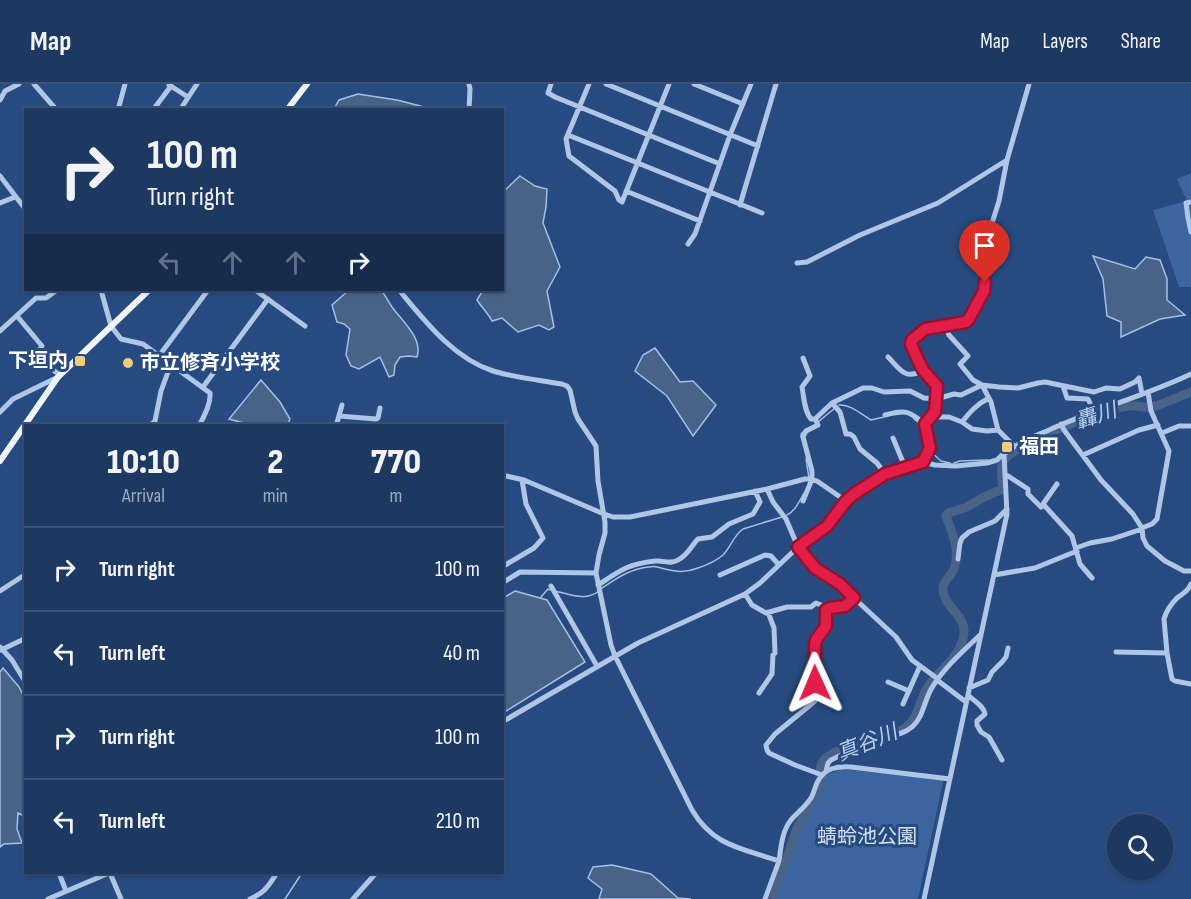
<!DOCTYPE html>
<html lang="en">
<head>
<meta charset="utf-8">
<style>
	:root { --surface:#1d3861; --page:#253f67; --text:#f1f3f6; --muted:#a0acbd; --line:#3b5276 }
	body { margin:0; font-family:"Sofia Sans Condensed","Noto Sans JP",sans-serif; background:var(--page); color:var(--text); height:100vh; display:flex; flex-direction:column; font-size:22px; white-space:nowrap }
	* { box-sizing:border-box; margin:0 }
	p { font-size:20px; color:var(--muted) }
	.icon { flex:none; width:33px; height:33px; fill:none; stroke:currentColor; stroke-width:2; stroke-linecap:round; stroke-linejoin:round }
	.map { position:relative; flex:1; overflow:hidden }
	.sheet { position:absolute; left:24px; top:340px; width:480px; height:450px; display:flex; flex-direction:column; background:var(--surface); border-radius:0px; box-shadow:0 2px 4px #0004,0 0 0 2px var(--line) }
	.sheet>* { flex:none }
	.guide { position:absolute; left:24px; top:24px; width:480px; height:183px; border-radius:0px; box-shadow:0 2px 4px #0004,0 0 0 2px var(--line); background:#1d3861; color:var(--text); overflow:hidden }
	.fabs { position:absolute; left:1107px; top:730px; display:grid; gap:12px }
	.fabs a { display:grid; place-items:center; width:66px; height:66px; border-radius:50%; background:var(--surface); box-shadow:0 2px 4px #0004,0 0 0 2px var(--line); font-size:30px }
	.pin { position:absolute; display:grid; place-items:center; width:51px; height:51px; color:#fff; margin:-62px -26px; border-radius:50% 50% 50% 0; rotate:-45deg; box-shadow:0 0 6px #0007 }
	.pin .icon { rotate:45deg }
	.me { position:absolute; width:66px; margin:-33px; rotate:359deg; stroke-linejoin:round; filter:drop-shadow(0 0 4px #0008) }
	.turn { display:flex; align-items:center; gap:21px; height:126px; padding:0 24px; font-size:27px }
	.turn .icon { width:78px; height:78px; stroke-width:2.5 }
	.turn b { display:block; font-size:42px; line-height:51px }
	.lanes { display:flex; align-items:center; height:57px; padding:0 24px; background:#0003; justify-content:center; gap:30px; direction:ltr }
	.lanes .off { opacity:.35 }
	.eta { display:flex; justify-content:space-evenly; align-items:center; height:102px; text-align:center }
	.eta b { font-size:36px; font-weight:800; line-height:42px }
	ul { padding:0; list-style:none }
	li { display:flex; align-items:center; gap:18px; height:84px; padding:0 24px; border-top:2px solid var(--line) }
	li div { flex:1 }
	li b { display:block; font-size:22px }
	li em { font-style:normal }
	header { display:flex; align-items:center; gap:36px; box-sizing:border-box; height:84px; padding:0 30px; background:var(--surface); border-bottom:2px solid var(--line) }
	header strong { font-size:28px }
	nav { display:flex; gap:33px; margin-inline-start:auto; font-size:21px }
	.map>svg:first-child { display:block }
	.green { fill:#3c649e }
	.water { fill:#486288; stroke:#a4c0e6; stroke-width:1.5 }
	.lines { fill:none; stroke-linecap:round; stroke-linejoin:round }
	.stream { stroke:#a4c0e6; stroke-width:1.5 }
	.river { stroke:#486288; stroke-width:9 }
	.minor { stroke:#afc6e6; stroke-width:5 }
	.major { stroke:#f0f5fd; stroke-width:6 }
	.route-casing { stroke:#92132f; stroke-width:15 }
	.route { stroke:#e11d48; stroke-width:10 }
	.poi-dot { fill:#eecf75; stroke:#274b81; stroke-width:2 }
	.labels { text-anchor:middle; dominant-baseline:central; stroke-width:6; stroke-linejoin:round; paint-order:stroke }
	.poi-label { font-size:20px; font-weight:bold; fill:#fff; stroke:#274b81; text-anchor:start }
	.park-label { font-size:20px; fill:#d2e1f5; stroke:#274b81 }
	.water-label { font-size:21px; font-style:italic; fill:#bad0ee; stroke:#274b81 }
</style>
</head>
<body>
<header>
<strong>Map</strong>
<nav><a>Map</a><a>Layers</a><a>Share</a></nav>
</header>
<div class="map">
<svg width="1191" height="815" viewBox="0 0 1191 815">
	<rect width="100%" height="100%" fill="#274b81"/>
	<path class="green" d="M1191,89V203H1179L1153,126L1187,117L1177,95Z
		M841,685L941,695L943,698L918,815H775L799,744L821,707L824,702V693L828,690Z"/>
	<path class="water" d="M358,10L397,16L432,25H334L339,16Z
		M520,92L535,102L547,105L546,123L543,139L560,183L547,207L554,243L549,246L539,241L518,248L502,234L492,237C488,229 482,224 477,216L483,206H502L503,108Z
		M1093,172L1135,185L1146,173L1160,176L1167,195V216L1185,231L1160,235L1121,253V238L1107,232L1103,195Z
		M349,206H381C385,211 388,217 392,223C402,237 423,254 417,273L409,272L400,273L395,281L394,291L389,293L380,273L359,285L351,282L346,271L350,245L344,240L337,238L332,221Z
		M655,264L680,298L693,297L716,321L693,352L667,312L635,287L643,271Z
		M261,296L280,318L290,335L287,342H255L229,335Z
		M515,507L547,516L585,578L503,629V514Z
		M3,584L19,603L25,615L26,733L18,729L17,745L22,759L4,760L0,763V588Z
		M612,781L651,790L678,814L691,815H599L602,805L588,794L593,783Z"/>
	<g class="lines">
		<path class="stream" d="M839,321C850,320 861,330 871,336L884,333
			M914,335L922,341L928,365
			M818,338L835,324
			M801,353V350L806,345
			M931,368L941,377L950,379
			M806,375L809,394
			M954,379L960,377L988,376
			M787,431C795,427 799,418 804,409
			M602,504C619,493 628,486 648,483C651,483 655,482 657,483C672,487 683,490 698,484C707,481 716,477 723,471C731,463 733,452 743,445L782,433
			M555,507C570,510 585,518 599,507
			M541,513L548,505L550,506
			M285,815L302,789"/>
		<path class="river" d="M773,815L797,744L822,701C823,694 818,685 822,679C830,662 889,654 905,644C917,636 919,620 925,608C935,587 963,574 964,548C965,530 942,522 943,504C943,497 951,492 954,485C961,465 952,450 946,432L948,429L967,423L984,413L1003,405C1002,397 1000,385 1003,378C1015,358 1105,325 1129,322C1136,321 1144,324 1152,323C1162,321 1180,312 1191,308"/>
		<path class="minor" d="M34,0L54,23L53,26
			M469,0L470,5L469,26
			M551,0L548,9L555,13L720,80
			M589,0L566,55L569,72L615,107L619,116L622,118
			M606,0L758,62
			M694,0L743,20
			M169,1L188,13
			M0,16L5,7L19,0
			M118,26L125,0
			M153,26L171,2
			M180,26L197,0
			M568,51L762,129
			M0,92L26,126
			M626,107L700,137
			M622,118L669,0
			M1191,118L1186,119L1188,134L1191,148
			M0,119L15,113
			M740,121L776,0
			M688,160L695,150L730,51L751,0
			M797,179L807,178L860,151L938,119L1007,76
			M101,206L111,242L121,255L143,260L210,309C211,320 204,332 199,342
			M255,206L305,242
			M399,206C425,237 453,274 493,287C516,294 540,296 562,300L567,302L570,306L575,328L578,335L596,362L598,397L605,438V449L599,471L596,489L611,561L615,572L692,726C714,763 742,764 779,777C781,763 782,747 791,736C797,729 806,722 811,714C814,709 815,702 818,697C825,684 837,682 851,683L950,695
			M17,232L42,262L35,273L60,291
			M945,241L949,251L968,272L960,280L973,296L982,301L991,318L998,346L1014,362
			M0,247L36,214H46L57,206
			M159,272L208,206
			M888,273C900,285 905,297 923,286
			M803,274L810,292L802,303C804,313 804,327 811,335H815L818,341L806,347L803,353L812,387V395L803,417
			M1063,302L1067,314L1088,315L1094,327
			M203,303L268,215
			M832,319L840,328L846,350H850L854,353L860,365L877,379L885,390
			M0,328L13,315L58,293
			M885,331C907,326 907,326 925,340
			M339,332L376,335L378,334L380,324
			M931,333H949L962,338L972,345L987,347L998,346
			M815,335L832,319L863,304H872L884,308L910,307L924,314L936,315L954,310L961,311L982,301L999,303L1018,304L1038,299L1045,298L1094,308L1106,304L1120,305L1135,298L1139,294L1142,310
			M962,338C970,328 977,320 989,314
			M1061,340L1064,346L1101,396L1133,430L1142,444L1143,454L1147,462L1165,477L1184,487H1191
			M150,342L155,337L161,307L171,280
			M336,342L342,321
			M1162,349L1179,342H1191
			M893,354L905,383
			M1083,371L1139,346L1158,341
			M923,378L930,364L925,340L935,328L937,302L923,286L919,278L911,260L912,256L925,245L966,238L969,235L984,207V170L988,152L999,117L1007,76L1029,0
			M1005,390L1028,405V410L1041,423L1057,400
			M502,391L524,396L604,430L613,433H630L767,405L805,395H812L817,397L846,417
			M767,405L773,418L786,435L798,463L810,479L840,500L854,514L896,553L912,576L938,595
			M1043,420L1072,452L1080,480L1092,494
			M1142,444L1152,440L1157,435L1169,367L1151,327L1148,308
			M1076,464L1090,459L1112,455L1142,445
			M958,475L960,459L962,454L969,448L995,437L1007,425
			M502,483L534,464L543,454L526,420L522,396
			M720,491L765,471L771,472L779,481
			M994,491L1035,484L1077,467
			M502,499L520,488L596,489
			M1191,500C1188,508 1183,509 1177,514C1172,519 1166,528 1164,535L1167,569L1172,595L1175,597L1191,600
			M598,501C621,486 628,480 655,477C664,476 670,481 678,476C688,471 691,462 698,455L712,453L729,440L753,430L760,418L755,407
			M551,502L597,582
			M0,507L26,490
			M745,510L752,521L766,529L787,523H811L816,519L828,524
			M0,563L12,576L26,599
			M1,566L26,554
			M1116,568L1167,569
			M937,596L966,618
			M888,598L909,607
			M969,604L988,596L992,588L1002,578L1006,573L1008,564
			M759,609L772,590L773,571L775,569L774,544L768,528
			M968,611C974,617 984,622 985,630L977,637V641L981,648L989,653L1002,676
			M903,620L920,582
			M502,638L638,559L745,510L760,499L798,463L827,442L846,417L885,390L923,378L935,381L956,382L987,379L997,376L1003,370
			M826,687L828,679L831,676C845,669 859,662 873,657C885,652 902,652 912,643C924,633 924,615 933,602C945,583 963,567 980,551
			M822,691L795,681L769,669L767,666L766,661L775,650L815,617L816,613L814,586L815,561L816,556L826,542V526L830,524L845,522L854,514
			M59,789L66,807
			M110,789L121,815
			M48,815L109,789
			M250,815C266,808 268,802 277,789
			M353,815L376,789
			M765,815L779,777
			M924,815L1007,430L1004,370C1017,359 1033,353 1049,346C1095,325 1145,312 1191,290"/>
		<path class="major" d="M287,26L307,0
			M0,377L58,293L149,206"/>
	</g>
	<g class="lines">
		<g class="route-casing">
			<path id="route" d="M815,599V561L816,556L826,542V526L830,524L845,522L854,514L840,500L815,484L798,463L827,442L846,417L854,410L885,390L923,378L930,364L925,340L935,328L937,302L923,286L919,278L911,260L912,256L925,245L966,238L969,235L984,207L985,198"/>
		</g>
		<use href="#route" class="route"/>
	</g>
	<g class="poi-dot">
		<rect x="74" y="271" width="12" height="12" rx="3"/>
		<circle cx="128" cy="279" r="6"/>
		<rect x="1001" y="357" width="12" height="12" rx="3"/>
	</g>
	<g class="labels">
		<g class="poi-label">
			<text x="68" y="277" text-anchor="end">下垣内</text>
			<text x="140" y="279">市立修斉小学校</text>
			<text x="1019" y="363">福田</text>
		</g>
		<g class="park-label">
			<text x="867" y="753">蜻蛉池公園</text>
		</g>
		<g class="water-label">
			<text transform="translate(1096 332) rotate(-18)">轟川</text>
			<text transform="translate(867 659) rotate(-22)">真谷川</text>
		</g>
	</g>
</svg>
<div class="fabs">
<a><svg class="icon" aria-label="search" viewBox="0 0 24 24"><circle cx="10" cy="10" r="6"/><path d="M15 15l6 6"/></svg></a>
</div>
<div class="pin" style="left:985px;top:198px;background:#d93025"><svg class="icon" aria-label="arrive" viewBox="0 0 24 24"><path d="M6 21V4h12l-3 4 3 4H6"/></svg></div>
<svg class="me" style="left:815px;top:599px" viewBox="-20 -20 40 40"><path d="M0-17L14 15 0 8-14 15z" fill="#e11d48" stroke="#fff" stroke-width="4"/></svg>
<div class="guide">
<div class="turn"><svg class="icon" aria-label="right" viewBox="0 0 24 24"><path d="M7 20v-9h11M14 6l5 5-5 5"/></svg><div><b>100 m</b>Turn right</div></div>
<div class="lanes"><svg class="icon off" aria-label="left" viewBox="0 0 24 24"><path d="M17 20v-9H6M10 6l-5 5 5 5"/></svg><svg class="icon off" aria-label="ahead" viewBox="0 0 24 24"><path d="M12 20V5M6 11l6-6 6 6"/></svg><svg class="icon off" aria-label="ahead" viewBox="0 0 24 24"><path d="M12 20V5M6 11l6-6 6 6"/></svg><svg class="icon" aria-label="right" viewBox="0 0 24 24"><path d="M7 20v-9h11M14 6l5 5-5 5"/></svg></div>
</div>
<section class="sheet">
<div class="eta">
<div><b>10:10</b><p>Arrival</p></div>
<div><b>2</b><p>min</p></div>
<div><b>770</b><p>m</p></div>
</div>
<ul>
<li><svg class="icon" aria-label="right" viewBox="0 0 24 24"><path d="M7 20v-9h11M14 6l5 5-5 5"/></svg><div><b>Turn right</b></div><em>100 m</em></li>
<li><svg class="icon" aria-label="left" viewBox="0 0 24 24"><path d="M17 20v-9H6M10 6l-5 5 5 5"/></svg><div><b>Turn left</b></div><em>40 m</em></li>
<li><svg class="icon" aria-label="right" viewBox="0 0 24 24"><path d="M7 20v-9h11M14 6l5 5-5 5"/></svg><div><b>Turn right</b></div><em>100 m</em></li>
<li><svg class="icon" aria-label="left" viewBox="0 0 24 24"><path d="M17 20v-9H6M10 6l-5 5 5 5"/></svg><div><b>Turn left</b></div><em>210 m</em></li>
</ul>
</section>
</div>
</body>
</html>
